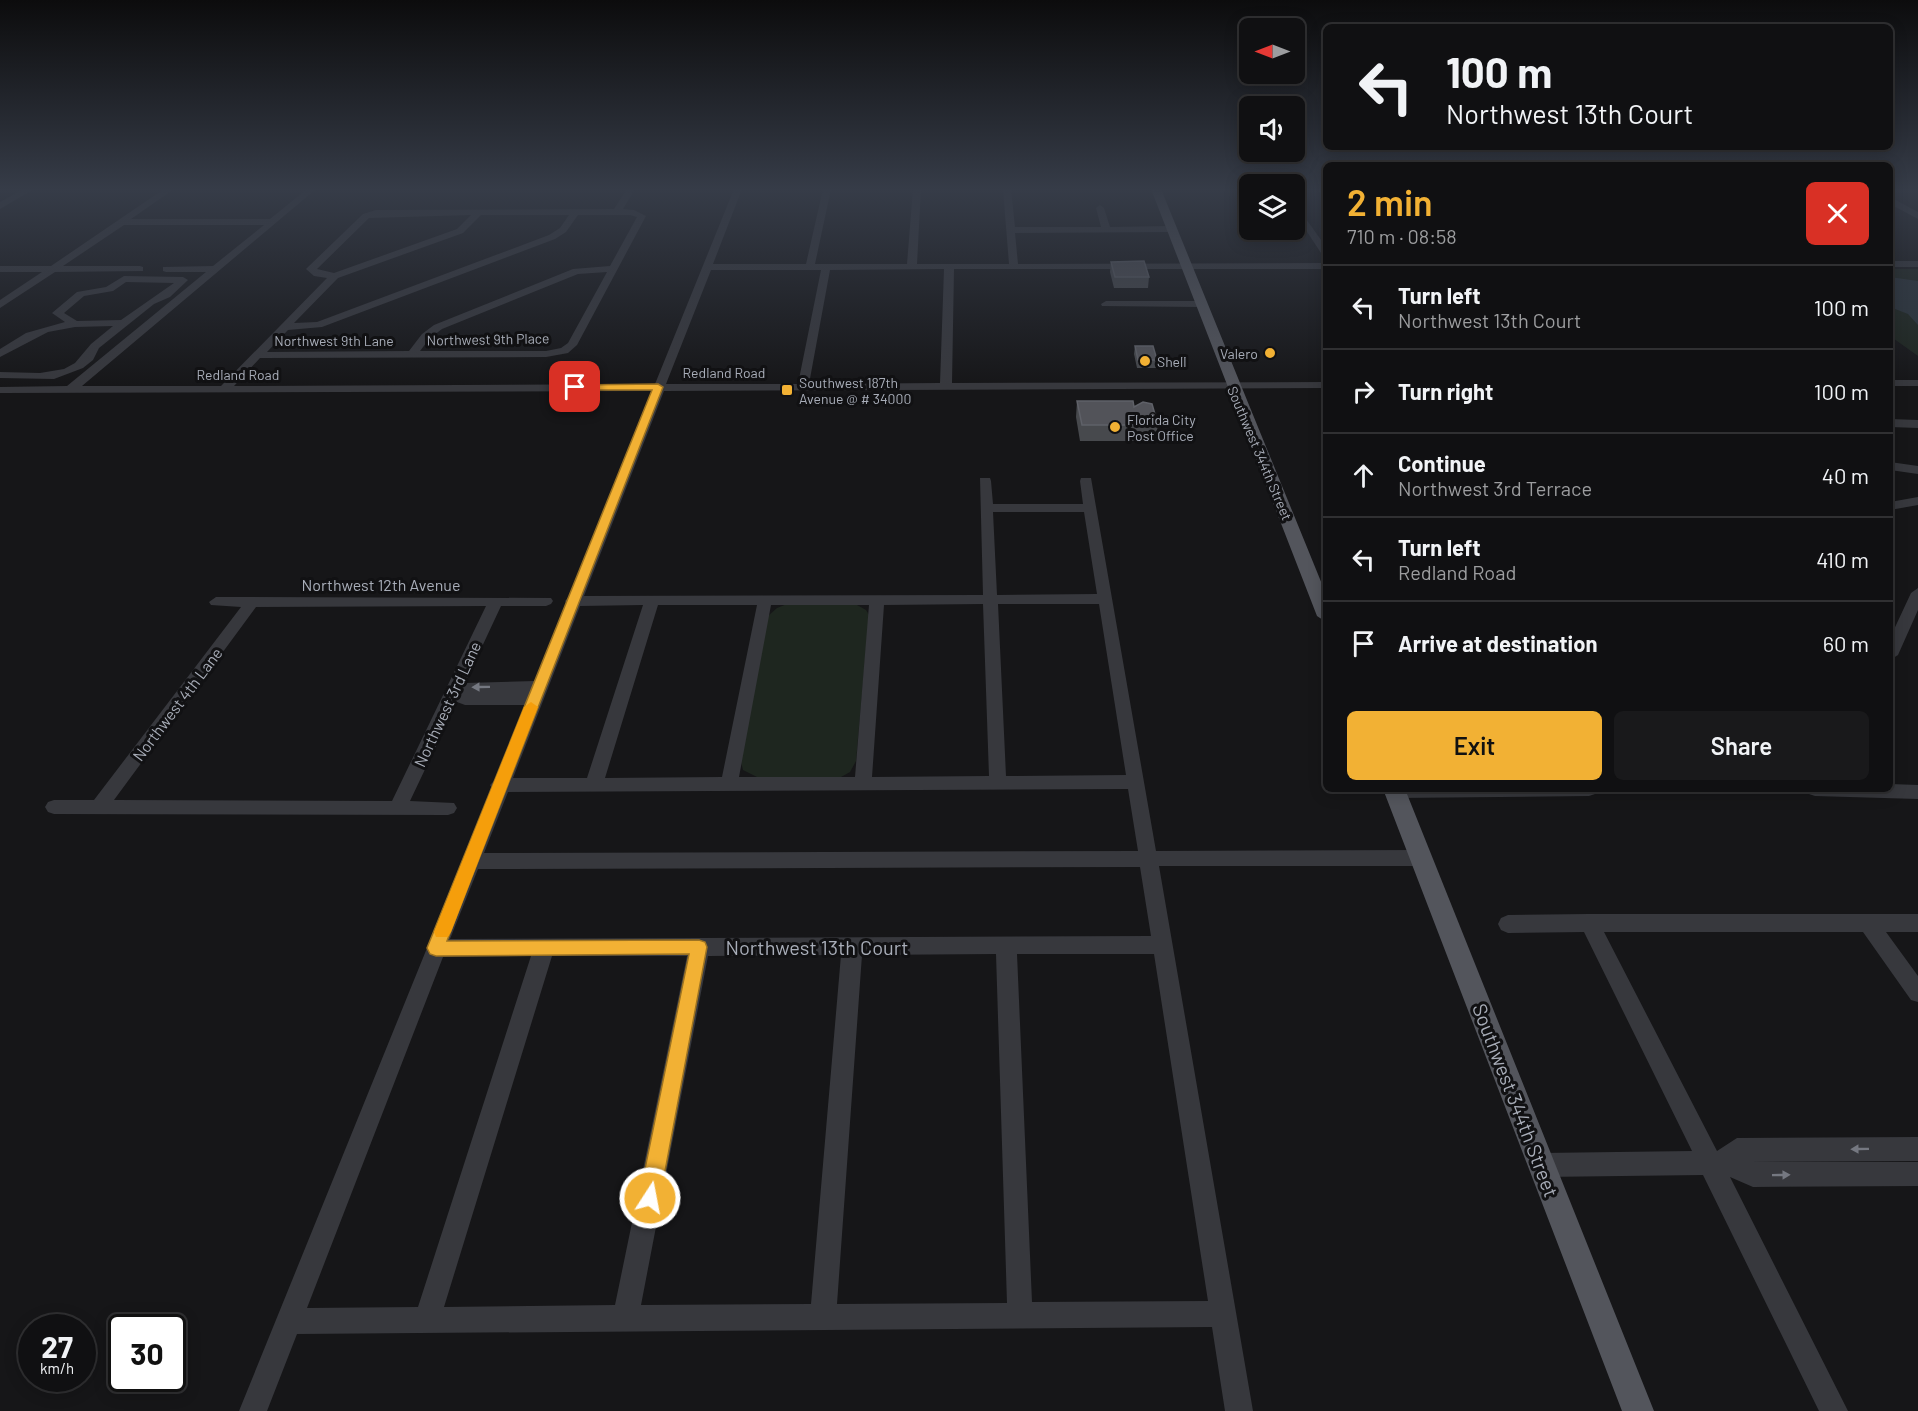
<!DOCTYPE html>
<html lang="en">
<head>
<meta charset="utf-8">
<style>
	:root { --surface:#101012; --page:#19191b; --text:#f1f3f6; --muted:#9c9d9f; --line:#303032; --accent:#f2b134 }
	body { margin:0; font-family:Barlow,sans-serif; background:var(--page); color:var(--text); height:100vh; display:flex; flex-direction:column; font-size:22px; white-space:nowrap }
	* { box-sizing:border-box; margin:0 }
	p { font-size:20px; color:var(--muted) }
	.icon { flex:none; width:33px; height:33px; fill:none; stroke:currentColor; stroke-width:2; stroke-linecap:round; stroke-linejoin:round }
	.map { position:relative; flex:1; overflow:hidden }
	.panel { position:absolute; left:1323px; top:162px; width:570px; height:630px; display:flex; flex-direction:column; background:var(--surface); border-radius:9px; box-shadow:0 3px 15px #0003,0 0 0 2px var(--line) }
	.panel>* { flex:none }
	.hud { position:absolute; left:1323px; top:24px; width:570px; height:126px; border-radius:9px; box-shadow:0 3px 15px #0003,0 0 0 2px var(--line); background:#101012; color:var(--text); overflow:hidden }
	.needle { width:39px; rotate:270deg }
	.tools { position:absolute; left:1239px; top:18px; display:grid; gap:12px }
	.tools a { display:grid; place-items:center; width:66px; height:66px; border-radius:9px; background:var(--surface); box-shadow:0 3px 15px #0003,0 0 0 2px var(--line); font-size:30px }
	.speed { position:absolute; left:18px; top:1314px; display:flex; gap:12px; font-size:30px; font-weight:700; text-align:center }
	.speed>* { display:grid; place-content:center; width:78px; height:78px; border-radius:50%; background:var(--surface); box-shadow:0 3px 15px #0003,0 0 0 2px var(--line); line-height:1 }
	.speed small { font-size:15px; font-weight:400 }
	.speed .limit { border:3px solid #111; border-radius:9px; background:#fff; color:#111 }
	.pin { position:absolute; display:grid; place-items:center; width:51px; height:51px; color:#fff; margin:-26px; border-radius:12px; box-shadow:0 3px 9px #0006 }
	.me { position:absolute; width:66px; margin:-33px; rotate:11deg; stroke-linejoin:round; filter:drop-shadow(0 0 4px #0008) }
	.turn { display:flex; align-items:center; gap:21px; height:126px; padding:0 24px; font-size:27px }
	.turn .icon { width:78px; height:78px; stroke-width:2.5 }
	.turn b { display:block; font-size:42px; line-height:51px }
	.round { display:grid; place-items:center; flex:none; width:63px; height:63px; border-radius:9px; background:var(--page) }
	.head { display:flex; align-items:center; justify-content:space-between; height:102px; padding:0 24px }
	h1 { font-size:36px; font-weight:600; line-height:45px; color:var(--accent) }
	.action { display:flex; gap:12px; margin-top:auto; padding:12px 24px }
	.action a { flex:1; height:69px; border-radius:9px; background:var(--accent); color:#111; font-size:24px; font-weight:600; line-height:69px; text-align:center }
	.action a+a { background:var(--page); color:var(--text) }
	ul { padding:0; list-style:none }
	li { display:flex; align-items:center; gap:18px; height:84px; padding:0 24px; border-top:2px solid var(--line) }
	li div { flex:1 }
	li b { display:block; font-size:22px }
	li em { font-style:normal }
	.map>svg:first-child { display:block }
	.green { fill:#1e261f }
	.water { fill:#2c353c }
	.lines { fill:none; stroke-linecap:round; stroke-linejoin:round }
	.minor { fill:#37383d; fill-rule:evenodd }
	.major { fill:#53555c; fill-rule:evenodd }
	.wall { fill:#47494d }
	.building { fill:#525359; stroke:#5f6168; stroke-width:1.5 }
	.oneway { fill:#757881 }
	.route { fill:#f2b134; stroke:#9d7322; stroke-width:1.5 }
	.slow { fill:#f59e0b }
	.poi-dot { fill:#f2b134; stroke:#111113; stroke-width:2 }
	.labels { text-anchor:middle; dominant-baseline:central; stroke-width:6; stroke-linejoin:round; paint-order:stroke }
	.far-street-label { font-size:14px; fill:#a8adb8; stroke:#111113 }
	.far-poi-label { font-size:14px; fill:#a8adb8; stroke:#111113; text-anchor:start }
	.street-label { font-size:16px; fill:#a8adb8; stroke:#111113 }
	.near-street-label { font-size:20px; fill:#a8adb8; stroke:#111113 }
</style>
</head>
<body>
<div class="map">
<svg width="1918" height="1411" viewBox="0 0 1918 1411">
	<rect width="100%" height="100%" fill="#161618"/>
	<path class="green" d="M1890,269H1918V356L1890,336Z
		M787,604L857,605L866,610L869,615L856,761L850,772L841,777L759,778L743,770L741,762L768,616L777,608Z"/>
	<path class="water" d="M1890,277L1918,281V325L1908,314L1890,307Z"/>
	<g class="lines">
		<path class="minor" d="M24,189H34L0,209V202Z
			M164,189H174L131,219H270L307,189H316L82,386H221L327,278L314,276L306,269L308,267L363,214L376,210L614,209L627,189H635L623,209L634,210L646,216L577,345L568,353L546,357L260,358L234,386L655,384L734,189H742L713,264H806L823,189H831L815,264H907L913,189H921L917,264H1009L1003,189H1011L1015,227H1101L1096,208L1100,205L1104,208L1110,227L1171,226L1176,229L1171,232L1015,233L1018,264L1326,263V269H954L952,383L1326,382V388L664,391L584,596L983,595L980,478H990L991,481L993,504H1083L1080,481L1081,478H1091L1156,851L1421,850L1428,853L1430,858L1428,863L1421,866H1159L1253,1411H1225L1212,1327L297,1334L267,1411H239L492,788L490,785L495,780L525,705H465L457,702L410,801L454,803L457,808L454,813L448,815L54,814L48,812L45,807L48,802L54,800H94L241,607L211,605L209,602L216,597L551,598L553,601L551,604L546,606H501L465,683L535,681L566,603L565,601L569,597L652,391L0,393V387L67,386L206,272H166L163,271V267L213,266L264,225H124L63,266H140L143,267V271L55,272L0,308V300L42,272H0V266H51ZM471,215L457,229L334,273L317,269L369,218ZM481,215H569L560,228L549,235L317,322L294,323L338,278L463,233ZM578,215H630L637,217L610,266L573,269L434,325L422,334L409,351L267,352L288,330L322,327L555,239L566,232ZM944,269L940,383L809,384L830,270ZM711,270H821L798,384H666ZM607,272L568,343L561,348L546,351H420L430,338L442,329L578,274ZM993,512H1084L1097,594L997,595ZM983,604L989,776L872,777L884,605ZM998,604H1099L1126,775L1006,776ZM643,605L587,778H513L580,606ZM658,605H757L722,777L605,778ZM771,605H869L855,777H739ZM486,606L392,801L114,800L256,607ZM1128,789L1138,851L484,853L508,792ZM1140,867L1151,936L450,939L478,869ZM996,954L1007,1303L837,1304L862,955ZM1017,954H1154L1208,1301L1032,1302ZM841,955L811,1304L641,1305L708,956ZM531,956L418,1307L307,1308L443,957ZM552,956H687L615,1305L444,1307Z
			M1890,197L1918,212V219L1890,204Z
			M1294,202L1326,247V257L1323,256L1294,212Z
			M1890,261H1918V267H1890Z
			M124,276L183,277L188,280L170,297L154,304L99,348L93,360L83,368L54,379L0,378V372L40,373L64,369L75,363L91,344L113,326L75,327L48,332L0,357V349L26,333L65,322L52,313L77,292L106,287ZM126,282L174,283L121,320L77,321L64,313L84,296L113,291Z
			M1106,301H1199L1204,304L1199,307L1102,306L1101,304Z
			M1890,380H1918V386H1890Z
			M1890,419L1918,420V428L1890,427Z
			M1890,462L1918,466V474L1890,470Z
			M1918,497V505L1890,510V502Z
			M1918,588V610L1898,655L1890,660V638L1911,593Z
			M1890,784L1918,785V799L1815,796L1809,794L1806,789H1890Z
			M1387,789H1598L1595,794L1589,796L1395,798L1389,796Z
			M1589,914H1918V932H1886L1918,976V1002L1911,1000L1863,932H1604L1717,1151L1737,1138L1918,1137V1161L1750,1162H1918V1186L1753,1187L1730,1177L1848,1411H1819L1703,1175L1542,1177L1534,1173L1530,1165L1534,1157L1542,1153L1692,1151L1584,932L1508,933L1501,930L1498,924L1501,918L1508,915Z"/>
		<path class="major" d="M1151,189H1161L1313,562L1326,594V622L1317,616Z
			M1383,789H1405L1654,1411H1622Z"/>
	</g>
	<path class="wall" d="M1111,262L1149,277L1148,288H1114L1110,272Z
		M1135,346L1157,360L1156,368H1137L1134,354Z
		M1077,401L1134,407L1158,425L1155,441H1080L1076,417Z"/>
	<path class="building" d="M1144,261L1149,277H1115L1111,262Z
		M1135,346H1153L1157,360H1138Z
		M1077,401H1133L1134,407L1143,402L1152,404L1158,425H1082Z"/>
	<defs><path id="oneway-solid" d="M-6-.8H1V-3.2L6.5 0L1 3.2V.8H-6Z" transform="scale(1.5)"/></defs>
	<g class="oneway">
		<use href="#oneway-solid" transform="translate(481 687) rotate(179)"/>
		<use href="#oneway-solid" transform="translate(1860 1149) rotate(179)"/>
		<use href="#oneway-solid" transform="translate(1781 1175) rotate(-1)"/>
	</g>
	<linearGradient id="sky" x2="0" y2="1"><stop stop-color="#0c0c0d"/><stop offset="0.49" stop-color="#363c48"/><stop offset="1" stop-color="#363c48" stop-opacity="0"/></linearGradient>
	<rect width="1918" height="387" fill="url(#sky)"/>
	<path class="route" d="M658,384L663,387L447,941L699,940L705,942L707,947L660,1198L657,1205L650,1208L642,1205L639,1198L689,954L436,956L430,954L427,948L652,390H575L570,387L575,385Z"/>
	<path class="slow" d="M531,702L538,707L451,932L448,937H436L434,932L524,707Z"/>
	<g class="poi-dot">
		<circle cx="1270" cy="353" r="6"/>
		<circle cx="1145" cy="361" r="6"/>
		<rect x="781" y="384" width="12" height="12" rx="3"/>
		<circle cx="1115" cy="427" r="6"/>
	</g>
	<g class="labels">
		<g class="far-street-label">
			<text transform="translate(488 339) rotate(-1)">Northwest 9th Place</text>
			<text x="334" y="340">Northwest 9th Lane</text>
			<text x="724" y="372">Redland Road</text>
			<text x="238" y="374">Redland Road</text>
			<text transform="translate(1260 453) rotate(67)">Southwest 344th Street</text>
		</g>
		<g class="far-poi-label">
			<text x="1258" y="353" text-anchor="end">Valero</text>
			<text x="1157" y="361">Shell</text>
			<text x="799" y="382">Southwest 187th<tspan x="799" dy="16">Avenue @ # 34000</tspan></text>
			<text x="1127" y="419">Florida City<tspan x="1127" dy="16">Post Office</tspan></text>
		</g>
		<g class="street-label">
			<text x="381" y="584">Northwest 12th Avenue</text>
			<text transform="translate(177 704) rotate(-53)">Northwest 4th Lane</text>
			<text transform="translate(447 704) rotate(-65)">Northwest 3rd Lane</text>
		</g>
		<g class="near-street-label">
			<text x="817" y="947">Northwest 13th Court</text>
			<text transform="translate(1516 1100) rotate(69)">Southwest 344th Street</text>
		</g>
	</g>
</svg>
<div class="tools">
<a><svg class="needle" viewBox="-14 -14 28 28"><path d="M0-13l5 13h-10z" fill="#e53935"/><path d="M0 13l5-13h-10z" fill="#9c9d9f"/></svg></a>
<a><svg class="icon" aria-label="sound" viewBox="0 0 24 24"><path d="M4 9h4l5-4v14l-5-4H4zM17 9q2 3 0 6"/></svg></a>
<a><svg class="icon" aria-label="layers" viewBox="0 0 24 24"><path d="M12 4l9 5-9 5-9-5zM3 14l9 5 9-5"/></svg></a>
</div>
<div class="speed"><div>27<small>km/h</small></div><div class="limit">30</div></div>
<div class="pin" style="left:575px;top:387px;background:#d93025"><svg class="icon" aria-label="arrive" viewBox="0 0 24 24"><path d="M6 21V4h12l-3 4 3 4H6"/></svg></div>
<svg class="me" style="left:650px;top:1198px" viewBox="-20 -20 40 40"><circle r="17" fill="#f2b134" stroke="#fff" stroke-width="3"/><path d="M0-11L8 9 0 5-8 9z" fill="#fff"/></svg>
<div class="hud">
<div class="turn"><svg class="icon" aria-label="left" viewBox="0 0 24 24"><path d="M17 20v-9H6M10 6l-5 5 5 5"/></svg><div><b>100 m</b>Northwest 13th Court</div></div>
</div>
<section class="panel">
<div class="head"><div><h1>2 min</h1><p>710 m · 08:58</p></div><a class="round" style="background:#d93025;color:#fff"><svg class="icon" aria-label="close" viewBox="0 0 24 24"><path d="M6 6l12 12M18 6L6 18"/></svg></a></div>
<ul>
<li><svg class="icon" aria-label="left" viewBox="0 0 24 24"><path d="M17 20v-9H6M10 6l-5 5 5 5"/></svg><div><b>Turn left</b><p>Northwest 13th Court</p></div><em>100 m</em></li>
<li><svg class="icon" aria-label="right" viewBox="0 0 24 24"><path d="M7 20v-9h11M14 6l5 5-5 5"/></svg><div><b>Turn right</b></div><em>100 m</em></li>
<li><svg class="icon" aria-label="ahead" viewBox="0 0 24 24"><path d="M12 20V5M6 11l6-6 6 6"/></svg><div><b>Continue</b><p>Northwest 3rd Terrace</p></div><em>40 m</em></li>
<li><svg class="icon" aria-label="left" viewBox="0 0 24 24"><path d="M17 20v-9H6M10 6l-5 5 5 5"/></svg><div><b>Turn left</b><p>Redland Road</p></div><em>410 m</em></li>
<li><svg class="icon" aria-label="arrive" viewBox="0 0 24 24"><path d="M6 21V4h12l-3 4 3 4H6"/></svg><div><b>Arrive at destination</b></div><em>60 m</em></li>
</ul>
<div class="action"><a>Exit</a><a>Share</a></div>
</section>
</div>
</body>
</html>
